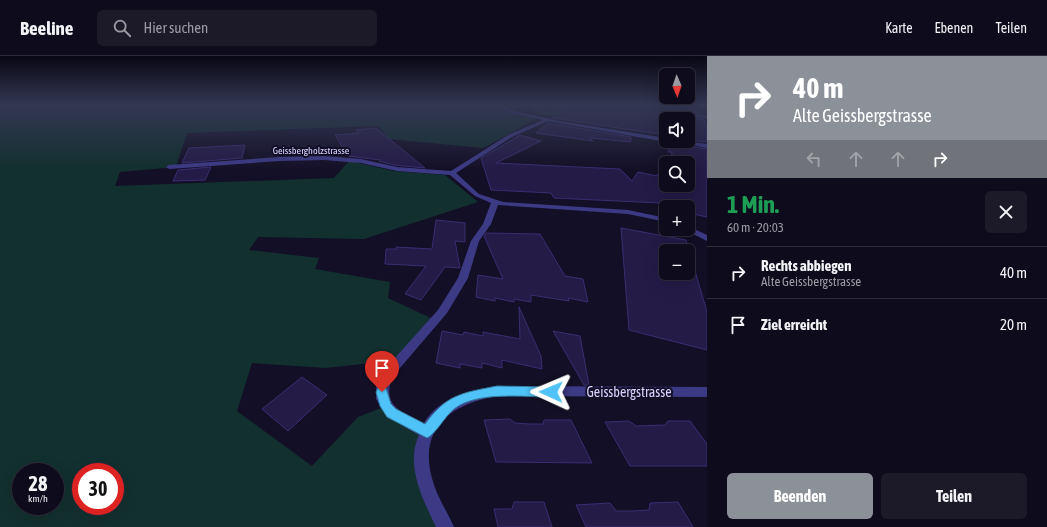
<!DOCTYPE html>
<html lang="de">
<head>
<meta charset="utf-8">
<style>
	:root { --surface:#0e0b1c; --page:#1c1929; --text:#f1f3f6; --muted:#9b9ba3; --line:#2e2b3b; --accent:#8c9099 }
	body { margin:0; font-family:"Asap Condensed",sans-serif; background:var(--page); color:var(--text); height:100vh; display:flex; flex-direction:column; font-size:15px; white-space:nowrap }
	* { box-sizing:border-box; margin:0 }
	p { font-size:13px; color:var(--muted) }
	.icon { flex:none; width:22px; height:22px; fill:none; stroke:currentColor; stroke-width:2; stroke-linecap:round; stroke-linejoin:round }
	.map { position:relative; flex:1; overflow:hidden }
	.drawer { display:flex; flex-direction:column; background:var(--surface); width:340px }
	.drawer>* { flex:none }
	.guide { background:#8c9099; color:#fff; overflow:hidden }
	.needle { width:26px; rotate:178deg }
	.fabs { position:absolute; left:659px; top:12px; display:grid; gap:8px }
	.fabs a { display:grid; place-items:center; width:36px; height:36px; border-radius:6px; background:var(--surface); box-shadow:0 4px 16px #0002,0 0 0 1px var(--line); font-size:20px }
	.speed { position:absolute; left:12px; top:407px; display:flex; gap:8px; font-size:20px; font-weight:700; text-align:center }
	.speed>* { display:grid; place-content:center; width:52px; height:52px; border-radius:50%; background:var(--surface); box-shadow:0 4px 16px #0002,0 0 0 1px var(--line); line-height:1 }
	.speed small { font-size:10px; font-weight:400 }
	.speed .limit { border:6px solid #d22; background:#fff; color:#111 }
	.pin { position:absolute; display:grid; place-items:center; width:34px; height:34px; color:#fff; margin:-41px -17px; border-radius:50% 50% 50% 0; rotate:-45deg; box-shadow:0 0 4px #0007 }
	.pin .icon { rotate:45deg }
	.me { position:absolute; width:44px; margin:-22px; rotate:271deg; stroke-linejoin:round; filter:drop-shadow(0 0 3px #0008) }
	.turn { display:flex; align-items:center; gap:14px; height:84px; padding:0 20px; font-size:18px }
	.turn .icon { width:52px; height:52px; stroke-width:2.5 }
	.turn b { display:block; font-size:28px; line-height:34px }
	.lanes { display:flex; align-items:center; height:38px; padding:0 20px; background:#0003; justify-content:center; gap:20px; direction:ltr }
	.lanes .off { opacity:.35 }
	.round { display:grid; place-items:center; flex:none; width:42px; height:42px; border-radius:6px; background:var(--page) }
	.headline { display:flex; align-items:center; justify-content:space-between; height:68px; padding:0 20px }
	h1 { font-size:24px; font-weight:700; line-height:30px; color:#1e9e55 }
	.button { display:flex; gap:8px; margin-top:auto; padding:8px 20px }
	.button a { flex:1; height:46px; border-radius:6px; background:var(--accent); color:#fff; font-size:16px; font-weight:700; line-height:46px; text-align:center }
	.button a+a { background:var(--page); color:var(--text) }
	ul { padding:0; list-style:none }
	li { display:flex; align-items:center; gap:12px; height:52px; padding:0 20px; border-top:1px solid var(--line) }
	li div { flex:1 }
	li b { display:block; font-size:15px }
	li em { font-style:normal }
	header { display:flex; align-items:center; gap:24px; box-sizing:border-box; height:56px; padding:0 20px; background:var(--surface); border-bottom:1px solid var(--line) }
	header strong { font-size:19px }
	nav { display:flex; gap:22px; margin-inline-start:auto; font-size:14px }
	.search { width:280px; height:36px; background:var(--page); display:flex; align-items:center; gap:10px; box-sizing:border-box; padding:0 14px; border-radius:6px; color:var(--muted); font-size:15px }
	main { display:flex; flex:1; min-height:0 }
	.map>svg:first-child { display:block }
	.green { fill:#12302f; fill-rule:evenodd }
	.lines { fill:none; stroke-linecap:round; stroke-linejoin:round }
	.stream { fill:#0a1f44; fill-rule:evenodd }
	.building { fill:#241b47; stroke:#3b2d73; fill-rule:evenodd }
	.minor { fill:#3d3a85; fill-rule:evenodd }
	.route { fill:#4fc3f7; stroke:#337fa1 }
	.labels { text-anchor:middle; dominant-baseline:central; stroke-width:4; stroke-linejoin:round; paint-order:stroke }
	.far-street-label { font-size:10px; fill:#d9d4ff; stroke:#130f26 }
	.near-street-label { font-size:14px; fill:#d9d4ff; stroke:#130f26 }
</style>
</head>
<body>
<header>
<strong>Beeline</strong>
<div class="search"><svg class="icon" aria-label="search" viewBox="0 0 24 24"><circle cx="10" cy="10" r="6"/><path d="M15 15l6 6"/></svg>Hier suchen</div>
<nav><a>Karte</a><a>Ebenen</a><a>Teilen</a></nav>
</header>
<main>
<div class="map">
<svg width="707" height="471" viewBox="0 0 707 471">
	<rect width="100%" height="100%" fill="#130f26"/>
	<path class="green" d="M0,49H492L502,54L536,63L483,92L389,83L379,70L187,77L176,111L120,116L115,130L334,122L349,105L394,115L445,119L478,146L364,183L258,181L249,194L319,202L315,213L390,226L388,242L435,264L398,304L326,312L252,307L237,355L312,410L358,361L386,350L427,376L422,402L445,471H0ZM21,416H55V450H21ZM81,416H115V450H81Z
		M529,49H584L568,61L539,59L528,51Z"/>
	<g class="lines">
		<path class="stream" d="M556,49H558L559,53L545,57L544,56L557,52Z"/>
	</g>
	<path class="building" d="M567,49H664L693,52L700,58L667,55L666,56L669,59L703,63L707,71V86L688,84V63H666V79L552,62Z
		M548,67L631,81V86L590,82L593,85L536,77Z
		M376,72L425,112L394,109L379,105L380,104L348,100L335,79L360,77L356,74Z
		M520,79L541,85L496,107L620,113L632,125L638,116L657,120L660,114L666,115V129H688V107H671L672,96H668L672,87L707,93V161L688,157V151H681V148L554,142L551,137L491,134L481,102Z
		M245,89L242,102L182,107L189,92Z
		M211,111L205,124L173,125L178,114Z
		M436,164L465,167V186L455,185L460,212L445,211L421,244L405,238L426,210L385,208L386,193H397L396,191L432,193Z
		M621,172L686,184L707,256V294L629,274ZM666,195H688V217H666Z
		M486,177L540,178L565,220L583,223L588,246L568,242L569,245L531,239V246L514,243V246L495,242V245L476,241L478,219L503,223L484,180Z
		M519,251L541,300L542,313L502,304V312L482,307V312L460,308V312L436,307L442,275L463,279L464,276L483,280V276L520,283Z
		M553,275L580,280L589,329H584Z
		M302,321L327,339L288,375L262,353Z
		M510,363L515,367L529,368H543L544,364H571L592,407L496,406L484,364Z
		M629,365L636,370L665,369L668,365H690L707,388V410H630L605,366Z
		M514,446H544L552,471H498L494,453H512Z
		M678,446L693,471H586L576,449L610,447L616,455H632L649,454L650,447Z"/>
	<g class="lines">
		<path class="minor" d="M493,49H498L514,55L559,65L666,82V85H668L666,86L548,65L512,81L456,117L479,138L503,146L628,154L666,162V166L628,158L498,149L491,168L479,185L468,222L447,257L394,319C379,349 402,356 424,367C438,342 471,334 497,330L707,331V341L497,340C447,349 416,375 434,429C439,444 448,457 454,471H436C423,444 405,409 419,379L387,361L376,343V330L385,313L438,254L458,222L471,185L483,168L491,147L475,140L450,119L397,115L361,107L324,104L279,105L169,113L166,111L169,109L279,101L324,100L361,103L397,111L451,115L508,79L543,64L511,57Z
			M667,56L707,60V62L669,58Z
			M671,85H685L707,88V92Z
			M688,170L707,179V185L685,174L688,173Z"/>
	</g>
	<linearGradient id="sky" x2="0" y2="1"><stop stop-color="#0a0815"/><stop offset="0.43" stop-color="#333752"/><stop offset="1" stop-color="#333752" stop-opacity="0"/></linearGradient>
	<rect width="707" height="114" fill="url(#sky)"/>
	<path class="route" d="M497,330L551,331L555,333L557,336L555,339L551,341C523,341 477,335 454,353C445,360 435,379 427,382L387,361L380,350L376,336L378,332L382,331L386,332L391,348L396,353L425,368C447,338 462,337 497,330Z"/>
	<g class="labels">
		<g class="far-street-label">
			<text x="311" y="94">Geissbergholzstrasse</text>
		</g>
		<g class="near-street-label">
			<text x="629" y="336">Geissbergstrasse</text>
		</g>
	</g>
</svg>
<div class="fabs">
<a><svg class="needle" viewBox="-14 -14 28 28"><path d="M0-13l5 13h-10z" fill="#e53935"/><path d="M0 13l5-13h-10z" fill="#9b9ba3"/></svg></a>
<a><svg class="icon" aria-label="sound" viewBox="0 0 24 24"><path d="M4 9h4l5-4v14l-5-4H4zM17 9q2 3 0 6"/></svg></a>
<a><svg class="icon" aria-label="search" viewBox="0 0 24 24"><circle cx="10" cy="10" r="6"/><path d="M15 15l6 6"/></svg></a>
<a>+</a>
<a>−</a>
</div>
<div class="speed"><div>28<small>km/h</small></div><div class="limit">30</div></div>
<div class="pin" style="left:382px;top:336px;background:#d93025"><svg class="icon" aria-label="arrive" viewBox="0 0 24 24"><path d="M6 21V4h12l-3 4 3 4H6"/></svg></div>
<svg class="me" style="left:551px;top:336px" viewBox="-20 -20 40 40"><path d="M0-17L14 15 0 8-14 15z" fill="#4fc3f7" stroke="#fff" stroke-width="4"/></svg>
</div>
<section class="drawer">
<div class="guide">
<div class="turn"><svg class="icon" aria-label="right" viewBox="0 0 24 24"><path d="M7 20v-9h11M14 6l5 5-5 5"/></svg><div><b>40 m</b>Alte Geissbergstrasse</div></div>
<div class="lanes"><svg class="icon off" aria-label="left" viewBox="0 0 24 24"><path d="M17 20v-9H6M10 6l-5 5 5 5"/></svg><svg class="icon off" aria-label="ahead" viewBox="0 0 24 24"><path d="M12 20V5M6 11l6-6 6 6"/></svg><svg class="icon off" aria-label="ahead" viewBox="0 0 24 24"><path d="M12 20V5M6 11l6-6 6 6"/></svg><svg class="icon" aria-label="right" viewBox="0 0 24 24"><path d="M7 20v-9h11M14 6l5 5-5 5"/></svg></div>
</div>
<div class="headline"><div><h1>1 Min.</h1><p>60 m · 20:03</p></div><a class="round"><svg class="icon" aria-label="close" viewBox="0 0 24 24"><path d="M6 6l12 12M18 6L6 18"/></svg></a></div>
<ul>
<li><svg class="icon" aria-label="right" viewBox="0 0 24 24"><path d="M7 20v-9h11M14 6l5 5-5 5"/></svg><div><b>Rechts abbiegen</b><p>Alte Geissbergstrasse</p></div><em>40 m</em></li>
<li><svg class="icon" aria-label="arrive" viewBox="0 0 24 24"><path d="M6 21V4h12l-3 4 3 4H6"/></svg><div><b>Ziel erreicht</b></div><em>20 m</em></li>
</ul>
<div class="button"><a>Beenden</a><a>Teilen</a></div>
</section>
</main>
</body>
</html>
